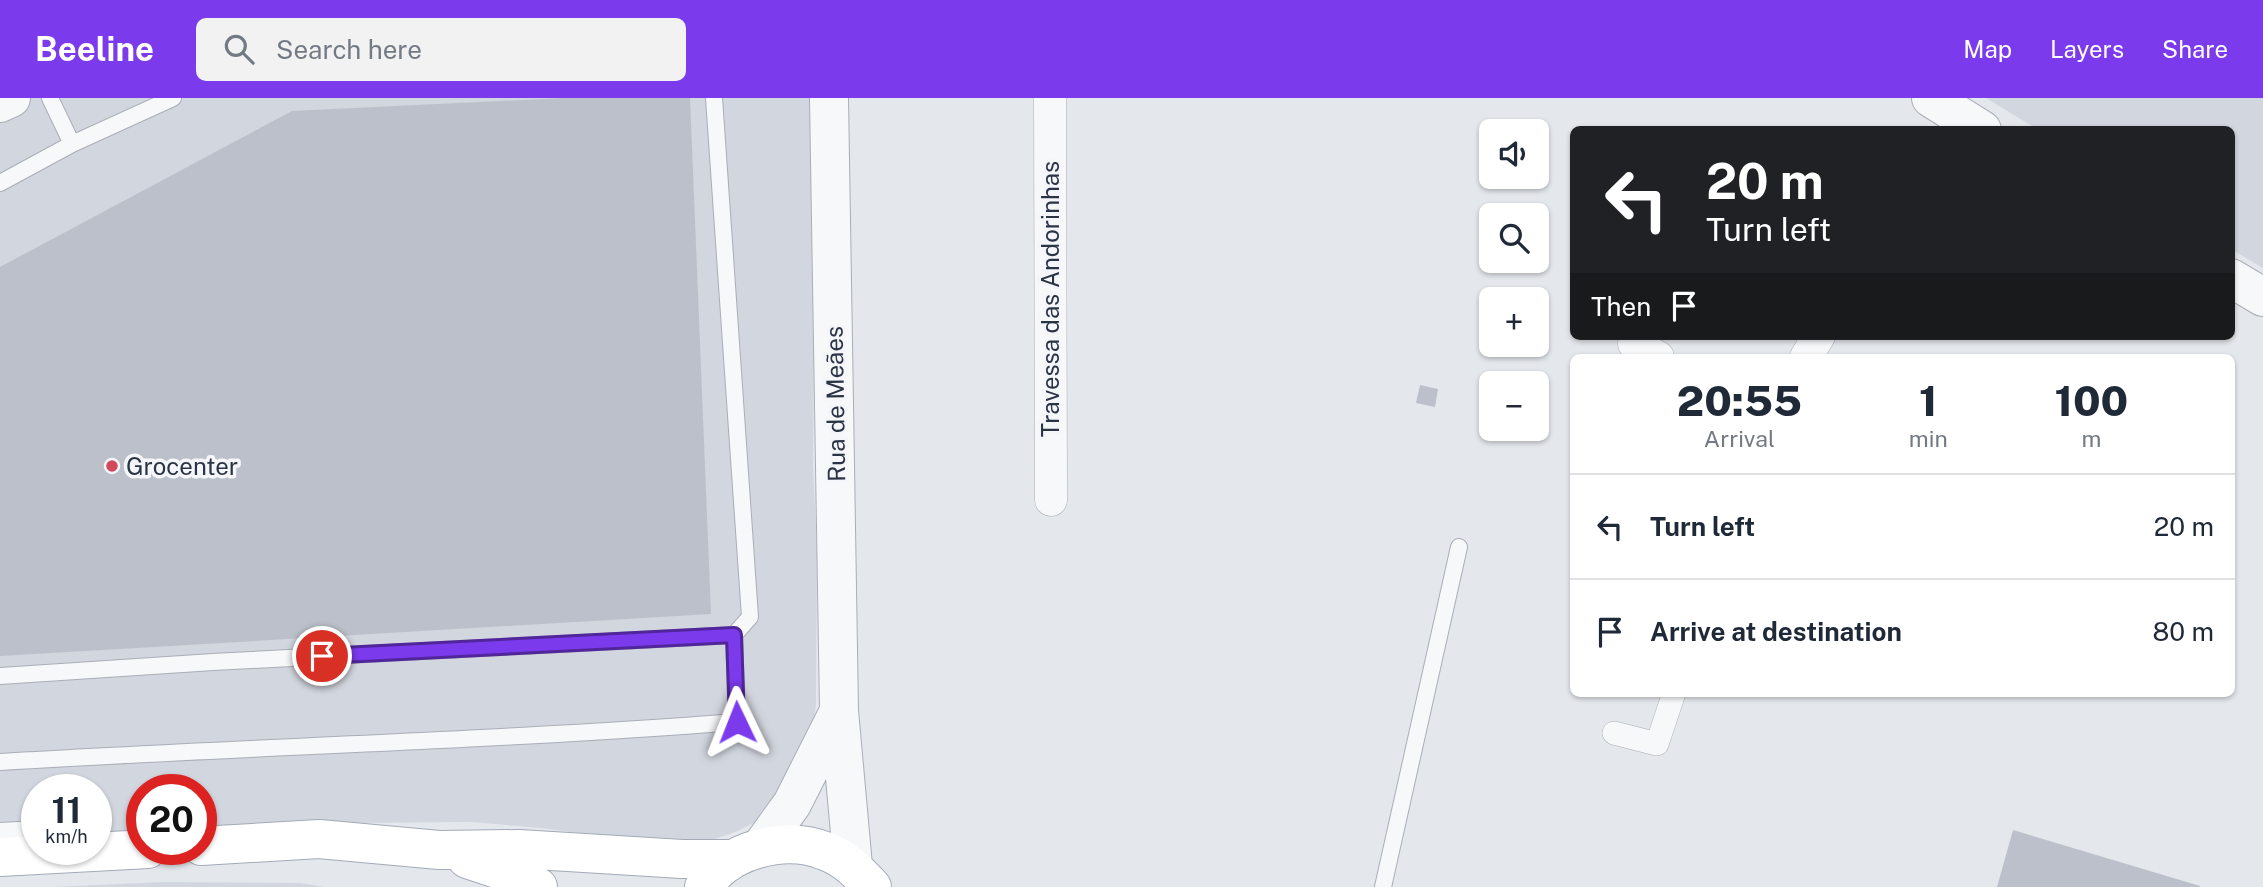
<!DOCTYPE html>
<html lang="en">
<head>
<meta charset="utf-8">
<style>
	:root { --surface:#fff; --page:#f2f2f3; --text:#1f2937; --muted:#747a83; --line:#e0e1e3; --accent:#7c3aed }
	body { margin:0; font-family:"Public Sans",sans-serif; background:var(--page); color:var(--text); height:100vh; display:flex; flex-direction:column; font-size:26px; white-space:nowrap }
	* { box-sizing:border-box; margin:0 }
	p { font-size:23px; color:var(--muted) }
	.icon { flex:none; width:38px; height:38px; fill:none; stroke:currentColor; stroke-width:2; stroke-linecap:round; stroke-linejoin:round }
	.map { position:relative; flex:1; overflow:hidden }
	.panel { position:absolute; left:1570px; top:256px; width:665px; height:343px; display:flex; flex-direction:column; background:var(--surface); border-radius:10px; box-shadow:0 2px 5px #0004 }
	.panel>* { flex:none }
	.top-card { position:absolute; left:1570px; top:28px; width:665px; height:214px; border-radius:10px; box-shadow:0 2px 5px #0004; background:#202124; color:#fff; overflow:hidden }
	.buttons { position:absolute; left:1479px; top:21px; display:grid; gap:14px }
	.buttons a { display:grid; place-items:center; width:70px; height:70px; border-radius:10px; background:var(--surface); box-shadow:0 2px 5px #0004; font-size:35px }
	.speed { position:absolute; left:21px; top:676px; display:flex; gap:14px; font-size:35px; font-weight:700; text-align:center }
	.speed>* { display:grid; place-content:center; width:91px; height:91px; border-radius:50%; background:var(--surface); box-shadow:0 2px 5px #0004; line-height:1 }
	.speed small { font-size:18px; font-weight:400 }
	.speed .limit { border:10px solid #d22; background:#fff; color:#111 }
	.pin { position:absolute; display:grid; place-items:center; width:60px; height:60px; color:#fff; margin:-30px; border:4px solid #fff; border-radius:50%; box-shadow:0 2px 7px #0007 }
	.me { position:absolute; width:77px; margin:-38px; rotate:358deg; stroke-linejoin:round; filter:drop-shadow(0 0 5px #0008) }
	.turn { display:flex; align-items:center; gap:24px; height:147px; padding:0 21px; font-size:32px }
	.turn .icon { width:91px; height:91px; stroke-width:2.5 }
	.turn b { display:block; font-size:49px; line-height:60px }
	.then { display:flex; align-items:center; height:66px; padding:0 21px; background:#0003; gap:14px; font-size:26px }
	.eta { display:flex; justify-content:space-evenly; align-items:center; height:119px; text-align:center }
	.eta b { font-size:42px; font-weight:800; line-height:49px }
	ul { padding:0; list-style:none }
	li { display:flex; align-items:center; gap:21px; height:105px; padding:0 21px; border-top:2px solid var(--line) }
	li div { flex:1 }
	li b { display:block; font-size:26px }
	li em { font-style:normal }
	header { display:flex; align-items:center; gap:42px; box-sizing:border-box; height:98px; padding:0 35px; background:var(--accent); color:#fff }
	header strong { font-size:33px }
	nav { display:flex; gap:38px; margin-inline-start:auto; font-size:24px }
	.search { width:490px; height:63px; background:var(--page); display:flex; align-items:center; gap:18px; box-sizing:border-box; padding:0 24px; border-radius:10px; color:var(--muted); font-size:26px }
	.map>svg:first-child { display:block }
	.built { fill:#d2d6de }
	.building { fill:#bbc0ca }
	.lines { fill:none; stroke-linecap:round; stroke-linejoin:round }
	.service-casing { stroke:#a9aeb7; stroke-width:18 }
	.pedestrian-casing { stroke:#a9aeb7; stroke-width:24 }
	.minor-casing { stroke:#a9aeb7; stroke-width:33 }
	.tertiary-casing { stroke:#a9aeb7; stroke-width:40 }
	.primary-casing { stroke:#a3abb8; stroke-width:40 }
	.service { stroke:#f7f8fa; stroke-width:16 }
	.pedestrian { stroke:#f7f8fa; stroke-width:23 }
	.minor { stroke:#f7f8fa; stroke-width:32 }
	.tertiary { stroke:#f7f8fa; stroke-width:38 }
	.primary { stroke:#fff; stroke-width:38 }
	.route-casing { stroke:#51269a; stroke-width:18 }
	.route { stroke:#7c3aed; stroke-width:12 }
	.poi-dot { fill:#d1495b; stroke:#f4f6f9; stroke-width:2.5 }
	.labels { text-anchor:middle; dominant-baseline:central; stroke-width:7; stroke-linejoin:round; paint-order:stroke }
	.street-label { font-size:24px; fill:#2b3445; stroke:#f4f6f9 }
	.poi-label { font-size:24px; fill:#2b3445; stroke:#f4f6f9; text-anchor:start }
</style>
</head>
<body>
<header>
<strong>Beeline</strong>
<div class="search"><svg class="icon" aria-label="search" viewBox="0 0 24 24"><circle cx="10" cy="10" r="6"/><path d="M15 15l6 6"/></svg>Search here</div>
<nav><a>Map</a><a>Layers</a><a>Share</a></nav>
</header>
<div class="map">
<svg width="2263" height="789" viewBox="0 0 2263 789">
	<rect width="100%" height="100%" fill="#e4e7ec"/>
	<path class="built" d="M0,0H813L815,86L813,368L817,450L816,603L813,638L771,711L754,725L735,734L703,745L677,748L541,730L472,724L348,725L201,731V691H142V734L96,736V691H37V739L0,741Z
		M1986,0H2263V170L2231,151V32L2037,31Z
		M164,784L300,785L325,789H53Z"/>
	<path class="building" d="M564,0H690L711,516L0,558V169L292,13Z
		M1420,287L1438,291L1435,309L1416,305Z
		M2013,732L2200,788V789H1997Z"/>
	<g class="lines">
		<g class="service-casing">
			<path id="service" d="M714,0L750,519L734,537
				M72,46L173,0
				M0,85L72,46L50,0
				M0,578L213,564L734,537L737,624C492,643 246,649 0,664
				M0,733L37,731
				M1383,789L1459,449"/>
		</g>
		<g class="pedestrian-casing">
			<path id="pedestrian" d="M1614,635L1657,646L1674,595"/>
		</g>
		<g class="minor-casing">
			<path id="minor" d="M1050,0L1051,402
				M1635,238L1634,246L1658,259
				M1806,259L1819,238"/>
		</g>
		<g class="tertiary-casing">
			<path id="tertiary" d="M829,0L839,613L853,768
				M1931,0L1982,32
				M0,5L11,0
				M2231,180L2263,199
				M761,749L792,706L839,613"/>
		</g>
		<g class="primary-casing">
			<path id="primary" d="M201,748L319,741L439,752L519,751L682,761H733
				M0,759L148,751
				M467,761L512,776L538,789
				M704,789C727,751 785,737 825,753C845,760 858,774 872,789"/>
		</g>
		<use href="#service" class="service"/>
		<use href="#pedestrian" class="pedestrian"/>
		<use href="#minor" class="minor"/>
		<use href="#tertiary" class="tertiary"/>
		<use href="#primary" class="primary"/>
	</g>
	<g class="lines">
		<g class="route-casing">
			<path id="route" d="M322,558L734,537L737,624"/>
		</g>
		<use href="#route" class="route"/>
	</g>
	<circle class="poi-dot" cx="112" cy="368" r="7"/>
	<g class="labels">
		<g class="street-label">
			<text transform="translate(1050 201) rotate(-90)">Travessa das Andorinhas</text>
			<text transform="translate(835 306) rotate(-91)">Rua de Meães</text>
		</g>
		<g class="poi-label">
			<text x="126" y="368">Grocenter</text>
		</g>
	</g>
</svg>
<div class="buttons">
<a><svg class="icon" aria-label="sound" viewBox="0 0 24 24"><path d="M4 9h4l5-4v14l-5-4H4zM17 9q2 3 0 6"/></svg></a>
<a><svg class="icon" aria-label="search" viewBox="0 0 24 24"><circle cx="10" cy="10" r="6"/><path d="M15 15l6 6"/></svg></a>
<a>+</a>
<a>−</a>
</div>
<div class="speed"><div>11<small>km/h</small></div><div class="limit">20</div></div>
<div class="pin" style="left:322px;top:558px;background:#d93025"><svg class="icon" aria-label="arrive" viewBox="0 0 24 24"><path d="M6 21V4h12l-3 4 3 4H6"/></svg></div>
<svg class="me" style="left:737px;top:624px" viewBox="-20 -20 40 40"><path d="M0-17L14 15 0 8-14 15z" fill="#7c3aed" stroke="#fff" stroke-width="4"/></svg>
<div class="top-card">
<div class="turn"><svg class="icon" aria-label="left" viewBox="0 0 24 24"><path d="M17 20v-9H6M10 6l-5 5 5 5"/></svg><div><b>20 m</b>Turn left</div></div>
<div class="then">Then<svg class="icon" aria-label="arrive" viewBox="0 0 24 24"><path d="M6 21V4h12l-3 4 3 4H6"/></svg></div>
</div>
<section class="panel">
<div class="eta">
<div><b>20:55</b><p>Arrival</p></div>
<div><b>1</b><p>min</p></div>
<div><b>100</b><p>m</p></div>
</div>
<ul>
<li><svg class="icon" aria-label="left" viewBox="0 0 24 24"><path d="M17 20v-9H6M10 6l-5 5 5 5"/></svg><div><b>Turn left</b></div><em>20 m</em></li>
<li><svg class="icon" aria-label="arrive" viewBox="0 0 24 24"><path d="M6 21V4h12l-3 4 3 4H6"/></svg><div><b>Arrive at destination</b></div><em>80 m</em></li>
</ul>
</section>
</div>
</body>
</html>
